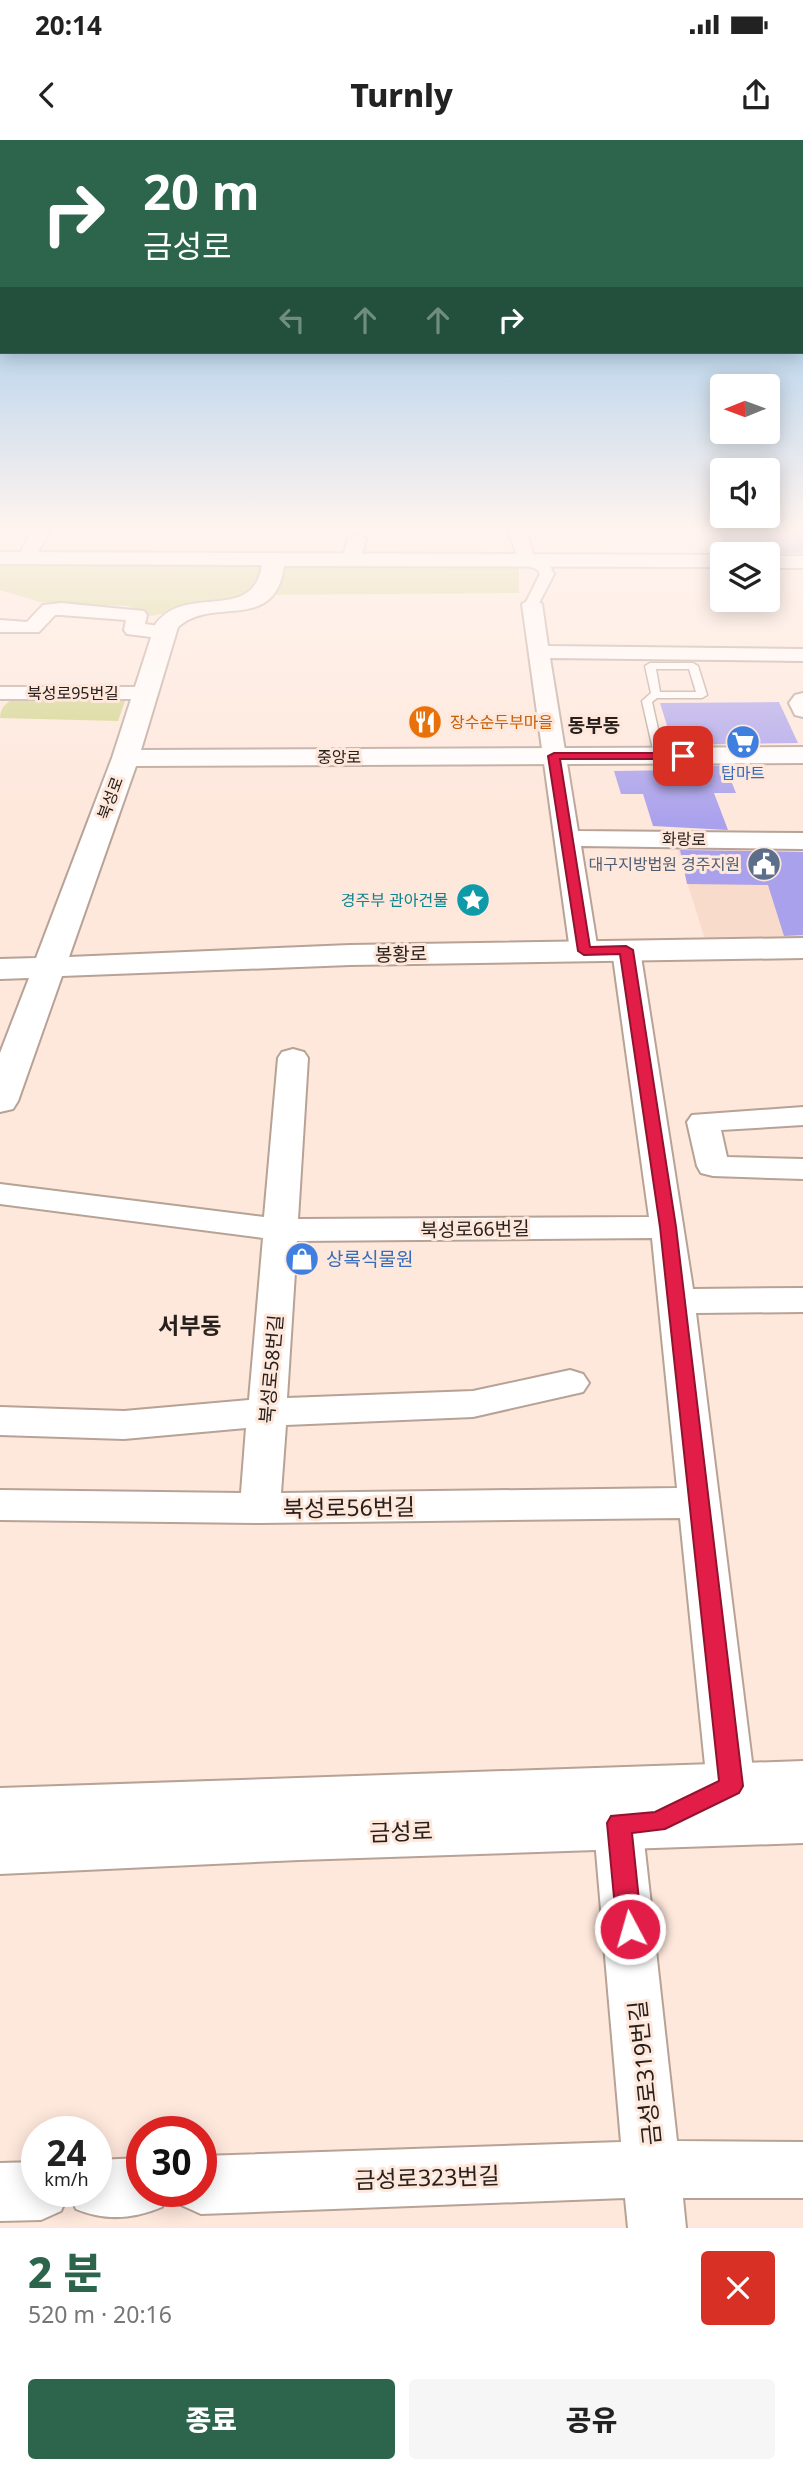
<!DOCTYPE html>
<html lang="ko">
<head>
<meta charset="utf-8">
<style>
	:root { --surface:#fff; --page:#f6f6f6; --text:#222; --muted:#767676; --accent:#2c644c }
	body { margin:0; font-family:"Noto Sans","Noto Sans KR",sans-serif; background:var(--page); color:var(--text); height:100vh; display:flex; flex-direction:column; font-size:26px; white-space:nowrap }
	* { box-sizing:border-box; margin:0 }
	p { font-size:23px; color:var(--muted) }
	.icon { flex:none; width:38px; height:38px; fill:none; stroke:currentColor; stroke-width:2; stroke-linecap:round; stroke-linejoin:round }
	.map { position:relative; height:2088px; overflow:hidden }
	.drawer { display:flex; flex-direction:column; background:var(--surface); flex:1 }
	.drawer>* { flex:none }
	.banner { position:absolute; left:0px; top:0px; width:803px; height:214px; box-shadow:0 4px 18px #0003; background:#2c644c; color:#fff; overflow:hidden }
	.needle { width:46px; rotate:269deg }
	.fabs { position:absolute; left:710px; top:234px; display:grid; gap:14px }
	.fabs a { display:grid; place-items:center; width:70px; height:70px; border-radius:7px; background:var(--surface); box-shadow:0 4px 18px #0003; font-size:35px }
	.speed { position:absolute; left:21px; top:1976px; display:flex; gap:14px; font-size:35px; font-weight:700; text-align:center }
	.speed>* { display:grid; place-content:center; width:91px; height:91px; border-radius:50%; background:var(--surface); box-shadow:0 4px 18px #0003; line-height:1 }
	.speed small { font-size:18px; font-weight:400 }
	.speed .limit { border:10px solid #d22; background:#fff; color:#111 }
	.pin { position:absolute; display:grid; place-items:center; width:60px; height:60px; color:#fff; margin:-30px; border-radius:14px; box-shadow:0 4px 10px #0006 }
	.me { position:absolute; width:77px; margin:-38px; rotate:354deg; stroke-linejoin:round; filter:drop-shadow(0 0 5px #0008) }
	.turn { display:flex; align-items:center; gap:24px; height:147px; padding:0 28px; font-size:32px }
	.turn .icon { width:91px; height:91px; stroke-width:2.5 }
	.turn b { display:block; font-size:49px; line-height:60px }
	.lanes { display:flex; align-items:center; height:66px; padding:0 28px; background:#0003; justify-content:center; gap:35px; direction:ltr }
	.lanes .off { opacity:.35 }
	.round { display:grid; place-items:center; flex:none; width:74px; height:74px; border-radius:7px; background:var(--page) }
	.summary { display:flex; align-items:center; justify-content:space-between; height:119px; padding:0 28px }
	h1 { font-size:42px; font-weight:800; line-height:52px; color:var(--accent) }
	.cta { display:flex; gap:14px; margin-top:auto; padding:14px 28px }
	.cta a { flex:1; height:80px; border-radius:7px; background:var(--accent); color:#fff; font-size:28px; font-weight:800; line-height:80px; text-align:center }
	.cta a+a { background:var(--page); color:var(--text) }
	.status { display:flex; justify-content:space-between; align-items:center; height:49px; padding:0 35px; background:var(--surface); direction:ltr }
	.status svg { height:19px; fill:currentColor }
	header { display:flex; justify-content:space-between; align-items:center; height:91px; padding:0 28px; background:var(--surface); font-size:32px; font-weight:800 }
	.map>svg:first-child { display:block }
	.built { fill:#f9dbcb }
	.green { fill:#cfd386 }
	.building { fill:#aaa1ec }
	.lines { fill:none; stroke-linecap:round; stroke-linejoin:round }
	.service-casing { stroke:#b7a296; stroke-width:3 }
	.pedestrian-casing { stroke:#b7a296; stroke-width:4 }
	.minor-casing { stroke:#b7a296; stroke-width:4 }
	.tertiary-casing { stroke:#b7a296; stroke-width:4 }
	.service { fill:#fff; fill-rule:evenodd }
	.pedestrian { fill:#fff; fill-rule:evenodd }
	.minor { fill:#fff; fill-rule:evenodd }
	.tertiary { fill:#fff; fill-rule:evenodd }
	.route { fill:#e11d48; stroke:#92132f; stroke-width:2 }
	.labels { text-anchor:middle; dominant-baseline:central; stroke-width:6; stroke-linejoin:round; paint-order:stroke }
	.far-street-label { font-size:16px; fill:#28201c; stroke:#fee7db }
	.far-food-label { font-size:16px; fill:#c56008; stroke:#fee7db; text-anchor:start }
	.far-shop-label { font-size:16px; fill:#366cbe; stroke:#fee7db }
	.far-service-label { font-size:16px; fill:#4e5e75; stroke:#fee7db; text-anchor:end }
	.far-culture-label { font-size:16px; fill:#0d838f; stroke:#fee7db; text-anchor:end }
	.far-quarter-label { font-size:19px; font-weight:bold; fill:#28201c; stroke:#fee7db }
	.street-label { font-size:19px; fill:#28201c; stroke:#fee7db }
	.shop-label { font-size:19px; fill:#366cbe; stroke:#fee7db; text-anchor:start }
	.quarter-label { font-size:23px; font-weight:bold; fill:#28201c; stroke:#fee7db }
	.near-street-label { font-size:23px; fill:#28201c; stroke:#fee7db }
</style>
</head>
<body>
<div class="status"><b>20:14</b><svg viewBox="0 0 49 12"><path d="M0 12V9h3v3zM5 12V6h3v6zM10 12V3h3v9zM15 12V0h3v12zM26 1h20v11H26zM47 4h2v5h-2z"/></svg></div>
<header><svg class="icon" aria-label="back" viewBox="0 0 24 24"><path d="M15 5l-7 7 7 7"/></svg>Turnly<svg class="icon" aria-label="share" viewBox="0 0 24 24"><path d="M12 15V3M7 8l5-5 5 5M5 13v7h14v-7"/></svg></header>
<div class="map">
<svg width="803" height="2088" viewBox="0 0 803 2088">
	<rect width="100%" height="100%" fill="#fee7db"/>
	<path class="built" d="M676,706H803V806H707Z"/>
	<path class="green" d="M0,423L519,424V453L262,455L151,476L128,466L40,462L0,450Z
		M19,557L122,558L125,561L118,581L0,578C0,566 9,560 19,557Z"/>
	<path class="building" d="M718,390H803V413L729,415Z
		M779,562L798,603L673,605L660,563Z
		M679,626H725L736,653H714L728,690L653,686L643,654H621L614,631L680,630Z
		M680,710L803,712V795L784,796L768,745L687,744Z"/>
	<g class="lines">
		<g class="service-casing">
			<path id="service" d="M693,523L698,526L707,555L702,558H657L652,562L664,616L655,618L642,561L651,553L645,526L650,523ZM656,529H689L696,552H660Z"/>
		</g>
		<g class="pedestrian-casing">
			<path id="pedestrian" d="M521,417L549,424L554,434L537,467L525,464L540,434L538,430L521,423Z"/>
		</g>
		<g class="minor-casing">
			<path id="minor" d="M32,390H50L33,422H21L18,418Z
				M508,390H526L535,420L532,424H520Z
				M357,394L366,399L360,420L351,425L345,424L342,420L348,399Z
				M532,458L542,464L548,506L803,509V521L550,518L578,691L803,693V709L581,706L598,811L594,817H574L570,811L522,464Z
				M61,463L144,471L147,475L145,484L166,487L172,499L162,505L155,503L151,497L127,494L124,490L126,480L61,475H55L39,492H0V480L27,482L43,465Z
				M0,547H145L156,553L145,559H0Z
				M803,553V577L795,575L789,563L795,555Z
				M626,802L636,804L640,810L693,1149L803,1148V1172L696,1173L755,1646L748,1661L711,1677L694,1671L687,1656L694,1641L706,1635L680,1378L260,1383L0,1380V1350L241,1353L246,1288L124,1299L0,1295V1267L124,1271L249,1260L263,1098L0,1064V1044L264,1077L278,918L282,912L293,909L304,912L308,918L298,1079L649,1077L612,810L616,804ZM652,1098L677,1348L281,1353L286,1285L473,1277L583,1252L589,1243L583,1234L570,1230L473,1251L287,1258L297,1101Z
				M803,967V985L721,990L727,1017L803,1019V1039L713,1036L701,1033L697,1026L687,982L692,975Z
				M616,1644L633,1650L640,1665L677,2001L803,2002V2058H683L686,2088H628L625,2058L201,2074L181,2065L175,2051H201V2016L621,2002L592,1665L599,1650Z
				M142,2018V2051H169L162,2067C134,2079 104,2081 76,2069L69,2053L61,2071L41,2080L0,2081V2023L37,2022V2051H96V2020Z"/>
		</g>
		<g class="tertiary-casing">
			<path id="tertiary" d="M0,412L723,415V427L284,426C275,494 213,455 178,487L141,610L803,607V623L136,626L69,817L350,805L803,798V818L350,825L62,836L18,961L13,969L0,972V913L29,838L0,839V819L36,818L112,618L155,485C185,442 253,485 262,425L0,424Z
				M768,416H803V428H768Z
				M803,1621V1703L299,1720L0,1734V1648Z"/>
		</g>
		<use href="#service" class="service"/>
		<use href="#pedestrian" class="pedestrian"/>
		<use href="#minor" class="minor"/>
		<use href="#tertiary" class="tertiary"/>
	</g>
	<linearGradient id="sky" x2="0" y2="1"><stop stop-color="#75b5e9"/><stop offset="0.57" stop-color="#fff4ef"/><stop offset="1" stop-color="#fff4ef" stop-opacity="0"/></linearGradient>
	<rect width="803" height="683" fill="url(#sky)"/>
	<path class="route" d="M554,613H683L689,616L683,619H560L590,807L626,806L633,810L676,1087L743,1646L739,1653L665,1689L632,1693L642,1789L638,1797L630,1801L621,1797L617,1789L607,1683L611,1676L655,1672L719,1641L660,1087L620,814L584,815L578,811L548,616Z"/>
	<defs>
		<g id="restaurant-disc" transform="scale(1.75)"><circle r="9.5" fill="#e8710a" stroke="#fee7db"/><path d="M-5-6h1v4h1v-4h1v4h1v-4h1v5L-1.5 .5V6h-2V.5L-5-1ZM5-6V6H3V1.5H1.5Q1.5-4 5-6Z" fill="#fff"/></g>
		<g id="supermarket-disc" transform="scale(1.75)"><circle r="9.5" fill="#3f7fe0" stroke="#fee7db"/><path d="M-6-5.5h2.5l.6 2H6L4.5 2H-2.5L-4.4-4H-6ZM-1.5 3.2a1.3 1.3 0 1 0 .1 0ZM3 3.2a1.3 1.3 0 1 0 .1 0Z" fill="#fff"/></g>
		<g id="civic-disc" transform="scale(1.75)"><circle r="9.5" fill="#5c6f8a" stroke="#fee7db"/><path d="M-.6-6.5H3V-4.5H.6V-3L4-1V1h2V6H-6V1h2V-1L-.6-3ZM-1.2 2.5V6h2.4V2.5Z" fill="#fff"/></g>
		<g id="sight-disc" transform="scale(1.75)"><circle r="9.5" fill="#0f9aa8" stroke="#fee7db"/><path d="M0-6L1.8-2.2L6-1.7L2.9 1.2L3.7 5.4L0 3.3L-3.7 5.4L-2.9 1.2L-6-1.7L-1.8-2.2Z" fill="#fff"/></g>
		<g id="shop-disc" transform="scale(1.75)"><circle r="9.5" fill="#3f7fe0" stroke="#fee7db"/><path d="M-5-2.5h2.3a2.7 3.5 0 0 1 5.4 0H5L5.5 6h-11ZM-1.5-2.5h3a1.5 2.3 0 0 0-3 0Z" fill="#fff"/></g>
	</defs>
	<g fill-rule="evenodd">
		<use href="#restaurant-disc" x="425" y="582"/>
		<use href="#supermarket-disc" x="743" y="602"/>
		<use href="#civic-disc" x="764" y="724"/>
		<use href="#sight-disc" x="473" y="760"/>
		<use href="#shop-disc" x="302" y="1119"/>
	</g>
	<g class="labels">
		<g class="far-street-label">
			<text x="73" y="553">북성로95번길</text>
			<text x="339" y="617">중앙로</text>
			<text transform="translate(110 658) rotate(-70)">북성로</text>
			<text transform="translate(684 699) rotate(1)">화랑로</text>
		</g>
		<g class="far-food-label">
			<text x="450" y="582">장수순두부마을</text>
		</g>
		<g class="far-shop-label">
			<text x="743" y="633">탑마트</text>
		</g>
		<g class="far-service-label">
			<text x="740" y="724">대구지방법원 경주지원</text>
		</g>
		<g class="far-culture-label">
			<text x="448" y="760">경주부 관아건물</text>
		</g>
		<g class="far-quarter-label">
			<text x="594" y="585">동부동</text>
		</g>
		<g class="street-label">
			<text transform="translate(401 814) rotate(-1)">봉황로</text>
			<text transform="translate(475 1089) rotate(-1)">북성로66번길</text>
			<text transform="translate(271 1229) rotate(-85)">북성로58번길</text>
		</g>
		<g class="shop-label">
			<text x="326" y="1119">상록식물원</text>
		</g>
		<g class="quarter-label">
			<text x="190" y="1185">서부동</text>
		</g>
		<g class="near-street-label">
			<text transform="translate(349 1367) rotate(-1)">북성로56번길</text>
			<text transform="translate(401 1691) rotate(-2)">금성로</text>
			<text transform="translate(644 1933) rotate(-96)">금성로319번길</text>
			<text transform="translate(427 2037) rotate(-2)">금성로323번길</text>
		</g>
	</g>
</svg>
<div class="fabs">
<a><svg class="needle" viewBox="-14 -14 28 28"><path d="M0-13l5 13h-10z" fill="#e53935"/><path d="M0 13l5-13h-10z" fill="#767676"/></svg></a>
<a><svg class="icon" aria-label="sound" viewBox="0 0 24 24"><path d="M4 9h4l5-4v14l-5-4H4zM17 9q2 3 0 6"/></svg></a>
<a><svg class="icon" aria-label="layers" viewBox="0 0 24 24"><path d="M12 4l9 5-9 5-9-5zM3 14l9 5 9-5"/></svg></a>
</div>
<div class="speed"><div>24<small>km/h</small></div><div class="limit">30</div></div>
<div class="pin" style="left:683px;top:616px;background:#d93025"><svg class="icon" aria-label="arrive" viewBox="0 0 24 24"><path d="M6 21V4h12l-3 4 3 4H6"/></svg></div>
<svg class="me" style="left:630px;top:1789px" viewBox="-20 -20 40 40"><circle r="17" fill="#e11d48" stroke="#fff" stroke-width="3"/><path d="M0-11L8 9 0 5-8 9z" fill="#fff"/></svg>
<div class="banner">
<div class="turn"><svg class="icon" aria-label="right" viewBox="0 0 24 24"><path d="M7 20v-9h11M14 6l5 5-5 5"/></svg><div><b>20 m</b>금성로</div></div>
<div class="lanes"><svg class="icon off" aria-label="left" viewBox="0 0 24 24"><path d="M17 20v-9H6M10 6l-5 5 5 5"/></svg><svg class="icon off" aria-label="ahead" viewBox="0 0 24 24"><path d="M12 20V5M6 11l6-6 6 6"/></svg><svg class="icon off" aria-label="ahead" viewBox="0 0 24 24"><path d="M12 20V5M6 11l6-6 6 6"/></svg><svg class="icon" aria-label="right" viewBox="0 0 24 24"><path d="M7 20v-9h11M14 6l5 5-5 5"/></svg></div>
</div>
</div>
<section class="drawer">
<div class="summary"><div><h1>2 분</h1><p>520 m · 20:16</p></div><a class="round" style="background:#d93025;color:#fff"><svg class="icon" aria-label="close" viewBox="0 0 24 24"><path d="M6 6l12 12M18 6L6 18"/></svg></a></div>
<div class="cta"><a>종료</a><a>공유</a></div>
</section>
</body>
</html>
